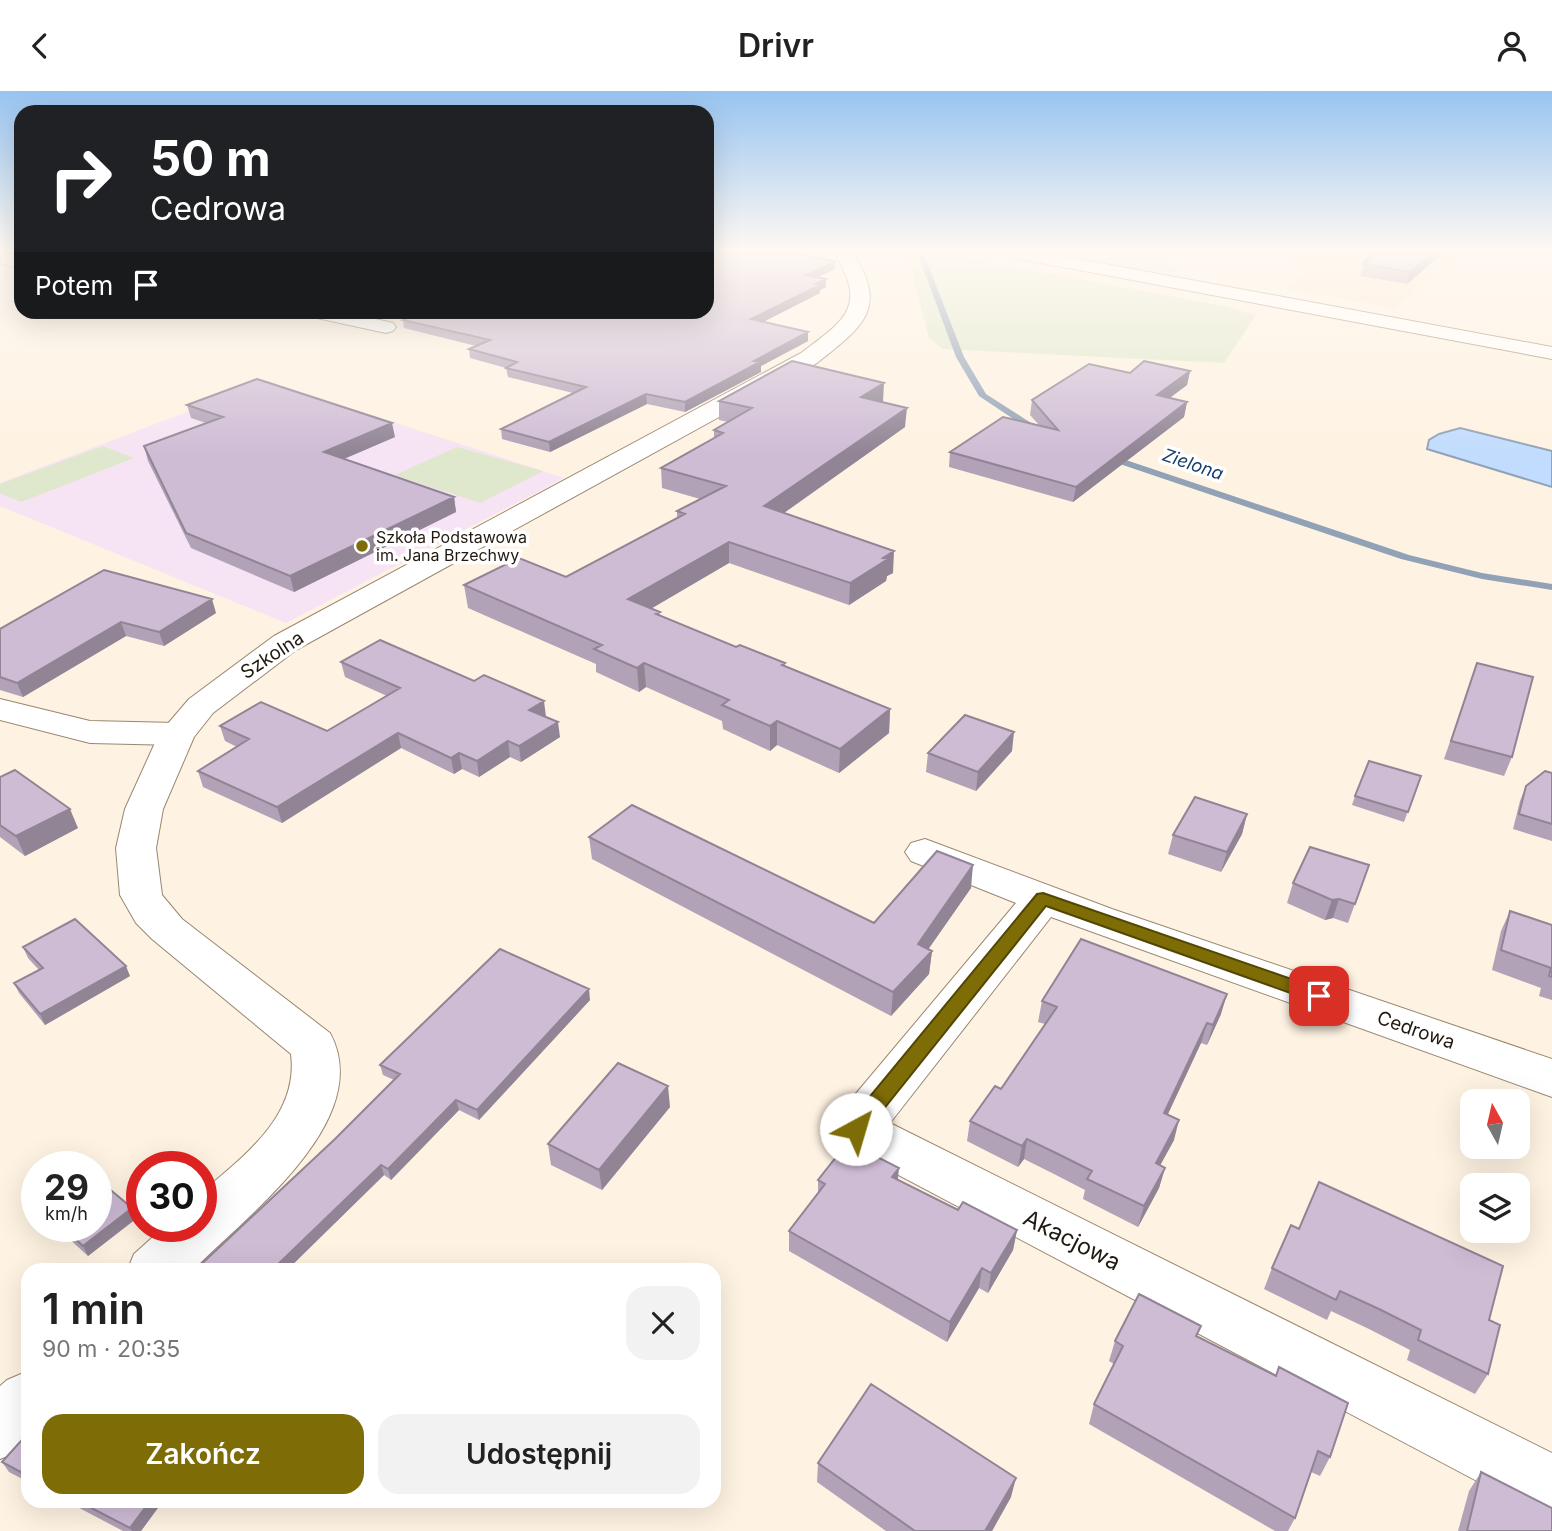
<!DOCTYPE html>
<html lang="pl">
<head>
<meta charset="utf-8">
<style>
	:root { --surface:#fff; --page:#f2f2f2; --text:#222; --muted:#767676; --accent:#7e6c06 }
	body { margin:0; font-family:Inter,sans-serif; background:var(--page); color:var(--text); height:100vh; display:flex; flex-direction:column; font-size:26px; white-space:nowrap }
	* { box-sizing:border-box; margin:0 }
	p { font-size:23px; color:var(--muted) }
	.icon { flex:none; width:38px; height:38px; fill:none; stroke:currentColor; stroke-width:2; stroke-linecap:round; stroke-linejoin:round }
	.map { position:relative; flex:1; overflow:hidden }
	.details { position:absolute; left:21px; top:1172px; width:700px; height:245px; display:flex; flex-direction:column; background:var(--surface); border-radius:21px; box-shadow:0 7px 28px #0002 }
	.details>* { flex:none }
	.banner { position:absolute; left:14px; top:14px; width:700px; height:214px; border-radius:21px; box-shadow:0 7px 28px #0002; background:#202124; color:#fff; overflow:hidden }
	.needle { width:46px; rotate:352deg }
	.buttons { position:absolute; left:1460px; top:998px; display:grid; gap:14px }
	.buttons a { display:grid; place-items:center; width:70px; height:70px; border-radius:14px; background:var(--surface); box-shadow:0 7px 28px #0002; font-size:35px }
	.speed { position:absolute; left:21px; top:1060px; display:flex; gap:14px; font-size:35px; font-weight:700; text-align:center }
	.speed>* { display:grid; place-content:center; width:91px; height:91px; border-radius:50%; background:var(--surface); box-shadow:0 7px 28px #0002; line-height:1 }
	.speed small { font-size:18px; font-weight:400 }
	.speed .limit { border:10px solid #d22; background:#fff; color:#111 }
	.pin { position:absolute; display:grid; place-items:center; width:60px; height:60px; color:#fff; margin:-30px; border-radius:14px; box-shadow:0 4px 10px #0006 }
	.me { position:absolute; width:77px; margin:-38px; rotate:39deg; stroke-linejoin:round; filter:drop-shadow(0 0 5px #0008) }
	.turn { display:flex; align-items:center; gap:24px; height:147px; padding:0 21px; font-size:32px }
	.turn .icon { width:91px; height:91px; stroke-width:2.5 }
	.turn b { display:block; font-size:49px; line-height:60px }
	.then { display:flex; align-items:center; height:66px; padding:0 21px; background:#0003; gap:14px; font-size:26px }
	.round { display:grid; place-items:center; flex:none; width:74px; height:74px; border-radius:21px; background:var(--page) }
	.overview { display:flex; align-items:center; justify-content:space-between; height:119px; padding:0 21px }
	h1 { font-size:42px; font-weight:600; line-height:52px }
	.action { display:flex; gap:14px; margin-top:auto; padding:14px 21px }
	.action a { flex:1; height:80px; border-radius:21px; background:var(--accent); color:#fff; font-size:28px; font-weight:600; line-height:80px; text-align:center }
	.action a+a { background:var(--page); color:var(--text) }
	header { display:flex; justify-content:space-between; align-items:center; height:91px; padding:0 21px; background:var(--surface); font-size:32px; font-weight:600 }
	.map>svg:first-child { display:block }
	.built { fill:#fce8ce }
	.education { fill:#f6e3f4 }
	.green { fill:#dfe8cc }
	.water { fill:#c1dcfe; stroke:#91a2b7; stroke-width:2 }
	.lines { fill:none; stroke-linecap:round; stroke-linejoin:round }
	.stream { fill:#91a2b7; fill-rule:evenodd }
	.street-casing { stroke:#99876f; stroke-width:2 }
	.secondary-casing { stroke:#99876f; stroke-width:2 }
	.primary-casing { stroke:#99876f; stroke-width:2 }
	.street { fill:#fff; fill-rule:evenodd }
	.secondary { fill:#fff; fill-rule:evenodd }
	.primary { fill:#fff; fill-rule:evenodd }
	.wall { fill:#b1a2b7 }
	.shaded-wall { fill:#908495 }
	.building { fill:#cebcd5; stroke:#908495; stroke-width:2 }
	.route { fill:#7e6c06; stroke:#524604; stroke-width:2 }
	.poi-dot { fill:#7e6c06; stroke:#fff; stroke-width:2.5 }
	.labels { text-anchor:middle; dominant-baseline:central; stroke-width:7; stroke-linejoin:round; paint-order:stroke }
	.far-poi-label { font-size:16px; fill:#201910; stroke:#fff; text-anchor:start }
	.far-water-label { font-size:18px; font-style:italic; fill:#193e69; stroke:#fff }
	.street-label { font-size:19px; fill:#201910; stroke:#fff }
	.near-street-label { font-size:23px; fill:#201910; stroke:#fff }
</style>
</head>
<body>
<header><svg class="icon" aria-label="back" viewBox="0 0 24 24"><path d="M15 5l-7 7 7 7"/></svg>Drivr<svg class="icon" aria-label="person" viewBox="0 0 24 24"><circle cx="12" cy="8" r="4"/><path d="M4 21q1-7 8-7t8 7"/></svg></header>
<div class="map">
<svg width="1552" height="1440" viewBox="0 0 1552 1440">
	<rect width="100%" height="100%" fill="#fef2e2"/>
	<path class="built" d="M1283,161H1463L1394,217L1286,198L1308,181L1278,163Z"/>
	<path class="education" d="M268,290L564,387L286,532L0,415V392Z"/>
	<path class="green" d="M907,161L949,164L1224,215L1256,224L1224,272L943,258L929,247Z
		M1072,161H1151L1178,179C1166,186 1089,167 1072,161Z
		M103,355L134,367L21,411L0,402V393Z
		M457,356L543,380L480,412L395,384Z"/>
	<path class="water" d="M1460,337L1552,360V396L1427,358L1429,349L1439,343Z"/>
	<g class="lines">
		<path class="stream" d="M0,161L21,163V167L0,164Z
			M917,161H923L964,266L986,303L1039,337V341H1033L979,305L956,266Z
			M1108,363L1409,464L1482,482L1552,493V499L1482,488L1401,468L1105,368L1103,366Z"/>
		<g class="street-casing">
			<path id="street" d="M0,162L21,166V178L0,172Z
				M300,220H341L393,232L396,236L393,240L386,242L303,224Z
				M0,608L90,630L177,632L190,635L195,643L190,651L177,654L90,652L0,629Z
				M925,748L1112,818L1552,968V1006L1051,826L890,1032L1552,1362V1428L1530,1418L838,1052L831,1038L838,1024L1016,812L911,770L905,761L911,752Z"/>
		</g>
		<g class="secondary-casing">
			<path id="secondary" d="M834,161H852C890,218 862,236 817,272L296,559L213,622L194,646L163,718L156,757L162,804L182,828L330,942C377,1029 245,1126 192,1180H127L134,1163L164,1136H201V1102C244,1065 299,1025 291,963L152,848L136,832L120,804L116,757L125,718L159,643L189,608L274,545L801,262C845,229 868,216 834,161Z
				M28,1280V1352L22,1359L0,1368V1295L7,1289Z"/>
		</g>
		<g class="primary-casing">
			<path id="primary" d="M1001,161H1041L1552,256V268L1010,166Z"/>
		</g>
		<use href="#street" class="street"/>
		<use href="#secondary" class="secondary"/>
		<use href="#primary" class="primary"/>
	</g>
	<path class="wall" d="M1444,161L1407,193L1360,185L1365,170Z
		M799,164L835,178L818,186L826,188V196L820,199V202L763,231L808,241V250L761,275V281L685,321L647,313L550,361L502,348L501,338L573,302L508,286L506,277L470,267L469,258L476,255L404,237L403,229Z
		M1190,280L1187,294L1170,307L1187,311L1184,326L1073,411L949,376L950,361L1040,335L1030,324L1032,309L1130,282Z
		M719,310L883,311L905,336L784,422L893,482L887,485L886,490L849,514L729,472L652,517L660,524L736,556L785,572V575L890,618L889,642L839,682L777,654L770,660L723,638L722,630L646,596L639,601L596,581V573L468,517L464,494L566,486L677,427V420L700,408L662,397L661,377L714,347V339L728,331L719,329Z
		M187,314L395,346L344,368L454,406L456,421L294,501L191,457L148,370L144,355L206,332L191,327Z
		M216,522L164,555L126,545L23,606L0,599V538Z
		M341,571L545,626L560,646L521,671L510,666L479,686L462,678L454,683L401,657L282,732L203,696L198,680L237,656L225,650L220,635L327,640L387,605L345,586Z
		M1477,572L1512,666L1504,685L1444,668Z
		M1012,660L976,700L926,681L928,662Z
		M1552,682V750L1513,738L1520,710L1526,695Z
		M1421,685L1404,731L1352,714L1355,705Z
		M0,686L78,737L25,765L0,746Z
		M1247,723L1242,743L1221,781L1168,763L1173,744Z
		M589,746L874,832L971,797L928,858L932,860L929,883L891,925L592,768Z
		M1369,774L1348,832L1333,827L1325,829L1287,812L1293,792Z
		M1510,820L1552,834V909L1539,905L1541,897L1492,879L1501,840Z
		M23,856L130,885L45,934L19,902L14,892L39,879L28,867Z
		M590,909L479,1029L459,1019L391,1089L384,1084L286,1180H194L335,1048L394,989L383,984L380,974Z
		M1042,910L1221,923L1207,954L1201,952L1168,1023L1174,1049L1160,1074L1165,1077L1159,1097L1138,1136L1083,1108L1085,1099L1054,1083L1024,1068L1018,1076L967,1050L970,1030L1001,998L1045,933L1038,931Z
		M670,1016L602,1099L551,1074L548,1053Z
		M818,1089H898L958,1119L1017,1139L1013,1159L988,1202L979,1197L947,1251L789,1160V1140L818,1102Z
		M132,1117L137,1127L88,1165L56,1136H96Z
		M1272,1177L1489,1229L1488,1283L1475,1303L1407,1269L1410,1259L1369,1238L1331,1220L1327,1229L1264,1198Z
		M1197,1245L1330,1366L1320,1385L1311,1381L1295,1427L1288,1440H1275L1089,1333L1094,1313L1114,1273L1109,1270L1115,1250Z
		M28,1342V1391L9,1381L2,1371Z
		M818,1372L1011,1406L992,1440H886L817,1391Z
		M1481,1381L1552,1440H1458L1469,1400Z
		M66,1410H163L141,1440H123Z"/>
	<path class="shaded-wall" d="M1434,161H1444L1407,193L1410,181Z
		M835,170V178L806,192V184Z
		M826,188V196L820,199V202L751,237V228Z
		M808,241V250L761,275V281L685,321V311L754,270Z
		M1190,280L1187,294L1154,318L1157,304Z
		M884,292L883,311L861,306Z
		M646,303L647,313L550,361L549,351Z
		M1187,311L1184,326L1073,411L1076,396Z
		M907,317L905,336L764,436V415Z
		M392,332L395,346L327,375L324,361Z
		M454,406L456,421L294,501L290,485Z
		M729,451V472L630,530L628,508Z
		M894,460L893,482L887,485L886,490L849,514L850,492Z
		M212,508L216,522L164,555L159,541Z
		M121,531L126,545L23,606L17,592Z
		M644,572L646,596L639,601L637,577Z
		M544,610L546,626L529,619Z
		M890,618L889,642L839,682L840,658Z
		M777,630V654L770,660V635Z
		M558,631L560,646L521,671L519,655Z
		M1014,641L1012,660L976,700L978,681Z
		M398,642L401,657L282,732L277,716Z
		M508,650L510,666L479,686L477,670Z
		M459,662L462,678L454,683L451,667Z
		M70,718L78,737L25,765L16,745Z
		M1247,723L1242,743L1221,781L1227,761Z
		M973,774L971,797L916,876L918,853Z
		M1339,808L1333,827L1325,829L1332,809Z
		M932,860L929,883L891,925L893,901Z
		M126,875L130,885L45,934L40,923Z
		M589,898L590,909L479,1029L477,1019Z
		M1227,903L1221,923L1207,954L1213,934Z
		M1207,932L1201,952L1159,1042L1164,1022Z
		M668,995L670,1016L602,1099L599,1079Z
		M456,1009L459,1019L391,1089L388,1078Z
		M1179,1029L1174,1049L1150,1093L1156,1072Z
		M1027,1048L1024,1068L1018,1076L1022,1055Z
		M381,1074L384,1084L286,1180H271Z
		M899,1077L897,1098L892,1086Z
		M1165,1077L1159,1097L1138,1136L1144,1115Z
		M132,1117L137,1127L88,1165L83,1155Z
		M1017,1139L1013,1159L988,1202L991,1182Z
		M982,1177L979,1197L947,1251L950,1231Z
		M1016,1387L1011,1406L992,1440H985Z
		M150,1410H163L141,1440H132L130,1437Z"/>
	<path class="building" d="M707,161H786L835,170L806,184L826,188L816,193L820,194L751,228L808,241L754,270L760,271L685,311L646,303L549,351L501,338L586,296L506,277L517,271L469,258L490,249L403,229L426,220H707Z
		M1376,161H1434L1410,181L1363,173L1368,170H1365Z
		M792,270L884,292L861,306L907,317L764,415L894,460L883,467L888,468L850,492L729,451L628,508L660,521L656,523L736,556L740,554L785,572L782,574L890,618L840,658L777,630L770,635L722,614L729,609L644,572L637,577L594,558L602,554L464,494L519,467L566,486L685,423L677,420L726,395L661,377L723,342L714,339L752,317L719,310Z
		M1144,270L1190,280L1157,304L1187,311L1076,396L950,361L1003,326L1058,339L1032,309L1089,273L1130,282Z
		M257,288L392,332L324,361L454,406L290,485L186,442L144,355L223,326L187,314Z
		M104,479L212,508L159,541L121,531L17,592L0,586V538Z
		M380,549L474,590L484,584L544,610L529,619L558,631L519,655L508,650L477,670L459,662L451,667L398,642L277,716L198,680L249,648L220,635L261,611L327,640L400,597L341,571Z
		M1477,572L1533,586L1512,666L1451,650Z
		M965,624L1014,641L978,681L928,662Z
		M1369,670L1421,685L1408,721L1355,705Z
		M15,679L70,718L16,745L0,734V686Z
		M1545,680L1552,682V733L1519,723L1526,695Z
		M1195,706L1247,723L1227,761L1173,744Z
		M632,714L874,832L937,760L973,774L918,853L932,860L893,901L589,746Z
		M1310,756L1369,774L1355,813L1339,808L1332,809L1293,792Z
		M1510,820L1552,834V886L1549,885L1551,877L1501,859Z
		M75,828L126,875L40,923L14,892L43,877L23,856Z
		M1081,848L1227,903L1213,934L1207,932L1164,1022L1179,1029L1156,1072L1165,1077L1144,1115L1087,1088L1092,1080L1058,1063L1027,1048L1022,1055L970,1030L995,995L1001,998L1057,916L1042,910Z
		M500,858L589,898L477,1019L456,1009L388,1078L381,1074L271,1180H262L260,1178L258,1180H194L335,1048L400,983L380,974Z
		M618,972L668,995L599,1079L548,1053Z
		M848,1051L899,1077L892,1086L958,1119L963,1111L1017,1139L991,1182L982,1177L950,1231L789,1140L825,1093L818,1089Z
		M100,1090L132,1117L83,1155L62,1136H96V1092Z
		M1319,1091L1503,1175L1489,1229L1500,1234L1488,1283L1418,1249L1421,1239L1379,1218L1340,1200L1336,1209L1272,1177L1291,1134L1299,1138Z
		M1139,1203L1201,1235L1196,1245L1276,1285L1279,1276L1348,1312L1330,1366L1318,1360L1295,1427L1094,1313L1123,1255L1115,1250Z
		M871,1293L1016,1387L985,1440H915L818,1372Z
		M28,1342V1385L2,1371Z
		M1481,1381L1552,1417V1440H1467Z
		M78,1410H150L130,1437Z"/>
	<linearGradient id="sky" x2="0" y2="1"><stop stop-color="#98c4f1"/><stop offset="0.44" stop-color="#fff9f2"/><stop offset="1" stop-color="#fff9f2" stop-opacity="0"/></linearGradient>
	<rect width="1552" height="363" fill="url(#sky)"/>
	<path class="route" d="M1043,802L1326,900L1329,905L1326,910H1313L1046,815L863,1044L856,1046L848,1044L845,1038L848,1032L1037,803Z"/>
	<circle class="poi-dot" cx="362" cy="455" r="7"/>
	<g class="labels">
		<g class="far-poi-label">
			<text x="376" y="446">Szkoła Podstawowa<tspan x="376" dy="18">im. Jana Brzechwy</tspan></text>
		</g>
		<g class="far-water-label">
			<text transform="translate(1193 373) rotate(19)">Zielona</text>
		</g>
		<g class="street-label">
			<text transform="translate(272 564) rotate(-33)">Szkolna</text>
			<text transform="translate(1416 939) rotate(19)">Cedrowa</text>
		</g>
		<g class="near-street-label">
			<text transform="translate(1072 1149) rotate(27)">Akacjowa</text>
		</g>
	</g>
</svg>
<div class="buttons">
<a><svg class="needle" viewBox="-14 -14 28 28"><path d="M0-13l5 13h-10z" fill="#e53935"/><path d="M0 13l5-13h-10z" fill="#767676"/></svg></a>
<a><svg class="icon" aria-label="layers" viewBox="0 0 24 24"><path d="M12 4l9 5-9 5-9-5zM3 14l9 5 9-5"/></svg></a>
</div>
<div class="speed"><div>29<small>km/h</small></div><div class="limit">30</div></div>
<div class="pin" style="left:1319px;top:905px;background:#d93025"><svg class="icon" aria-label="arrive" viewBox="0 0 24 24"><path d="M6 21V4h12l-3 4 3 4H6"/></svg></div>
<svg class="me" style="left:856px;top:1038px" viewBox="-20 -20 40 40"><circle r="19" fill="#fff"/><path d="M0-13L10 11 0 6-10 11z" fill="#7e6c06"/></svg>
<div class="banner">
<div class="turn"><svg class="icon" aria-label="right" viewBox="0 0 24 24"><path d="M7 20v-9h11M14 6l5 5-5 5"/></svg><div><b>50 m</b>Cedrowa</div></div>
<div class="then">Potem<svg class="icon" aria-label="arrive" viewBox="0 0 24 24"><path d="M6 21V4h12l-3 4 3 4H6"/></svg></div>
</div>
<section class="details">
<div class="overview"><div><h1>1 min</h1><p>90 m · 20:35</p></div><a class="round"><svg class="icon" aria-label="close" viewBox="0 0 24 24"><path d="M6 6l12 12M18 6L6 18"/></svg></a></div>
<div class="action"><a>Zakończ</a><a>Udostępnij</a></div>
</section>
</div>
</body>
</html>
